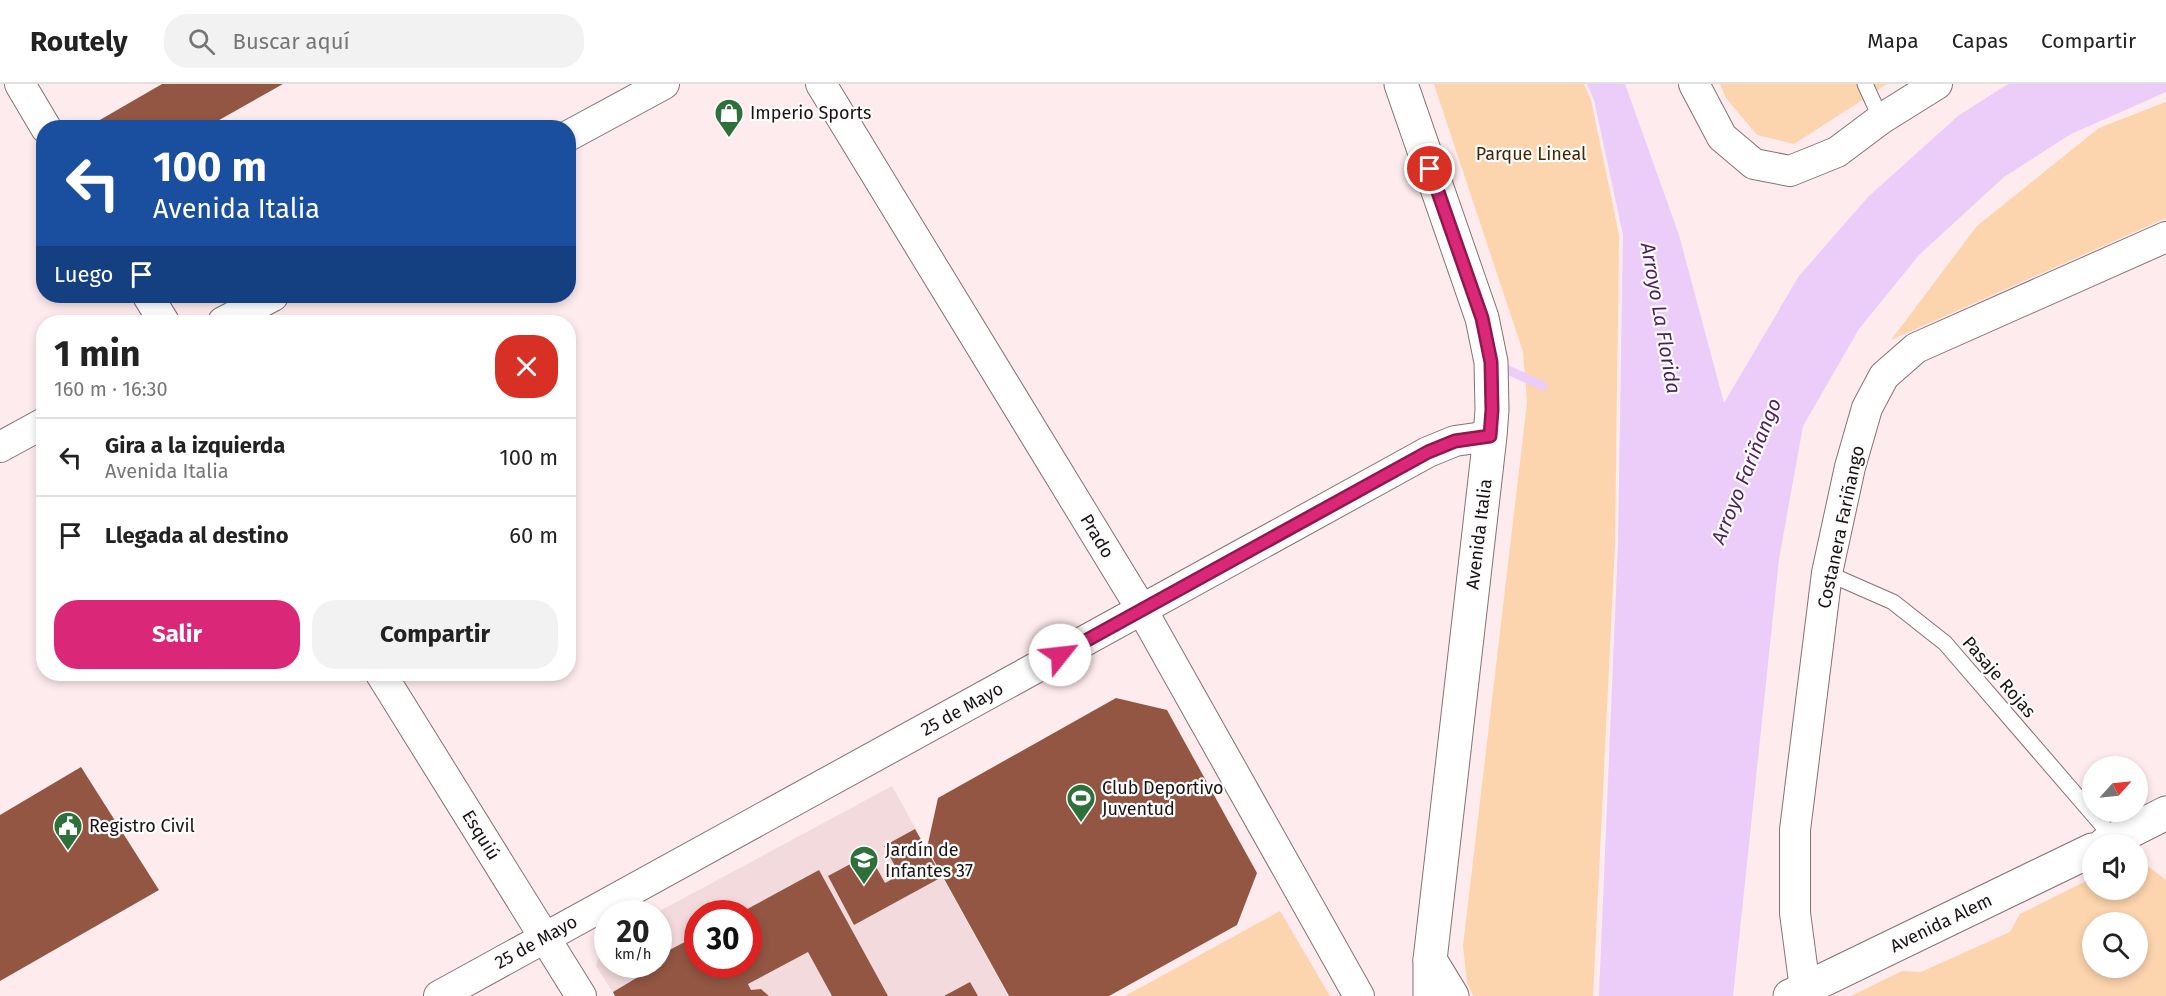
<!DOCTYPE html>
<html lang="es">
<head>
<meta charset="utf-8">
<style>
	:root { --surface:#fff; --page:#f2f2f2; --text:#222; --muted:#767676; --line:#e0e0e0; --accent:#db2777 }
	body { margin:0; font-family:"Fira Sans",sans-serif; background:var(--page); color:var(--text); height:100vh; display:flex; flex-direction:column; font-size:22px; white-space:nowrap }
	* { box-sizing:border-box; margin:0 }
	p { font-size:20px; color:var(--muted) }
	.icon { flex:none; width:33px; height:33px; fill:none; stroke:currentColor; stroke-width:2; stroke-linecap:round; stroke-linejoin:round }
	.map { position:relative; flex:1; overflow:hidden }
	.details { position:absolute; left:36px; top:231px; width:540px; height:366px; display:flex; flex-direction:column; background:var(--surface); border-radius:24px; box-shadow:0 3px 9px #0003 }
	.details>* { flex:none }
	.hud { position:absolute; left:36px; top:36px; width:540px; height:183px; border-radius:24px; box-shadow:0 3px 9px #0003; background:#1a4fa0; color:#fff; overflow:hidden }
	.needle { width:39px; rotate:63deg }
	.buttons { position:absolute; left:2082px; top:672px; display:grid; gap:12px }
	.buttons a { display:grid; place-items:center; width:66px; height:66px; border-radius:50%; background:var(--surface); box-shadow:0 3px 9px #0003; font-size:30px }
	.speed { position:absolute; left:594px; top:816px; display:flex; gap:12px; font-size:30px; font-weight:700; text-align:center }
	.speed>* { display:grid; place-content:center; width:78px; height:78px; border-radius:50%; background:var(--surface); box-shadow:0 3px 9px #0003; line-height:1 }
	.speed small { font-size:15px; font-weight:400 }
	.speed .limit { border:9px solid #d22; background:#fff; color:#111 }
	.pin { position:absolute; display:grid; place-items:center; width:51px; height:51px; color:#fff; margin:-26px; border:3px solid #fff; border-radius:50%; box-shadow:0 2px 6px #0007 }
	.me { position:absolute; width:66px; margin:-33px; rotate:61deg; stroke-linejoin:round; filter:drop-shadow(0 0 4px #0008) }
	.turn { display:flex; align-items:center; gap:21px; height:126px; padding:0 18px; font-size:27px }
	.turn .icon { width:78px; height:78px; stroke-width:2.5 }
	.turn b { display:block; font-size:42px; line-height:51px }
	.then { display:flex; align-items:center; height:57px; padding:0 18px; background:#0003; gap:12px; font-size:22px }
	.round { display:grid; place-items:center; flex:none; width:63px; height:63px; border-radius:24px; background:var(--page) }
	.summary { display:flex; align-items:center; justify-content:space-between; height:102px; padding:0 18px }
	h1 { font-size:36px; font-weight:700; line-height:45px }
	.action { display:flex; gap:12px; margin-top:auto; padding:12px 18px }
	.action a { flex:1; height:69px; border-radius:24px; background:var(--accent); color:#fff; font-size:24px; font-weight:700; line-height:69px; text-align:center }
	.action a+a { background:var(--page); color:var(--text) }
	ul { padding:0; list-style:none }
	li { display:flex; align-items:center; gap:18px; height:78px; padding:0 18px; border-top:2px solid var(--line) }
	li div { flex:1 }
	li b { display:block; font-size:22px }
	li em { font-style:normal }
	header { display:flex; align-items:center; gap:36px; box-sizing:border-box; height:84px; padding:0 30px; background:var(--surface); border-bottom:2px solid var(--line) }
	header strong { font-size:28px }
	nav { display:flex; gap:33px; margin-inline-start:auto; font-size:21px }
	.search { width:420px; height:54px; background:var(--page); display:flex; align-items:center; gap:15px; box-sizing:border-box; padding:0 21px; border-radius:24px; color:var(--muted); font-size:22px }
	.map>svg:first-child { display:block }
	.built { fill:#f3dadc; fill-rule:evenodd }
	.green { fill:#fcd4ad; fill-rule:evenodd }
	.water { fill:#ecccf8 }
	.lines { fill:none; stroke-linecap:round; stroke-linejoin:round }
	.stream { stroke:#ecccf8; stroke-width:9 }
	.building { fill:#925643 }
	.lane-casing { stroke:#867173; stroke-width:17 }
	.street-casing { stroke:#867173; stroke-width:32 }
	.secondary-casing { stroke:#867173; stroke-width:35 }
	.primary-casing { stroke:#867173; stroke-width:35 }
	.lane { stroke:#fff; stroke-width:15 }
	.street { stroke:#fff; stroke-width:30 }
	.secondary { stroke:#fff; stroke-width:33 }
	.primary { stroke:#fff; stroke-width:33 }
	.route-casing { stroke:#8e194d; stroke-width:15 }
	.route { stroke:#db2777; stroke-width:10 }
	.labels { text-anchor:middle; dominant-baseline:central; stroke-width:4.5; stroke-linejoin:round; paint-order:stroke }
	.poi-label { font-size:18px; fill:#1a1213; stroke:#fdfdfd; text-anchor:start }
	.park-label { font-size:18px; fill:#452600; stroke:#fdfdfd }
	.street-label { font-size:18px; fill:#1a1213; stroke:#fdfdfd }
	.water-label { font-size:20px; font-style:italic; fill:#4e1e5e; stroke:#fdfdfd }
</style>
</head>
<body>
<header>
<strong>Routely</strong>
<div class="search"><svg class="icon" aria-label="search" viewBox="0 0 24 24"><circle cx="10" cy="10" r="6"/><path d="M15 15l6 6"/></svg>Buscar aquí</div>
<nav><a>Mapa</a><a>Capas</a><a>Compartir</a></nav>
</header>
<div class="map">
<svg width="2166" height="912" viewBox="0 0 2166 912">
	<rect width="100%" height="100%" fill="#feebed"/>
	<path class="built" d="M892,702L1008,912H615L596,882L604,857L607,855L608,880H658V830L656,829ZM698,830H748V880H698Z"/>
	<path class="green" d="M1434,0H1584L1591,16L1619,151L1615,459L1593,912H1473L1467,898L1463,862L1527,319L1523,268Z
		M1720,0H1887L1794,60L1757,51L1726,14Z
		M2166,18V134L1891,256L1977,142L2099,44Z
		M2138,780H2145L2166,796V912H1851L1902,887L1921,888L2010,848L2020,830L2092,794V806H2138ZM2138,838V884H2092V838Z
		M1280,827L1330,912H1125Z"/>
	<path class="water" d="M1587,0H1625L1679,151L1724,319L1799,192L1868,113L1958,32L2008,0H2166V8L2071,50L2004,93L1919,171L1859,245L1803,342L1779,475L1733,912H1599L1618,460L1623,151L1594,16Z"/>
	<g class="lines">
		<path class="stream" d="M1499,282L1543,302"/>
	</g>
	<path class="building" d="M162,0H283L205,44H86Z
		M1116,614L1167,626L1257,789L1237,841L1109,912H1009L927,764L938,714Z
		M81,683L159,806L0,897V731Z
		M915,745L942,793L854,841L828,792L869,770L885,799L900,791L884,762Z
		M819,786L888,912H832L808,868L748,900L751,906L761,905L769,912H615L613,908L660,880L658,872L698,851V880H748V830H738Z
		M970,898L978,912H944Z"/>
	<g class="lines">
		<g class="lane-casing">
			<path id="lane" d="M1865,0L1881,35
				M1827,489L1893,518L1945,559L2115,756"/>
		</g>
		<g class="street-casing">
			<path id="street" d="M20,0L46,44
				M821,0L1142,526L1359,912
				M1694,0L1722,53L1754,80L1790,87L1837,68L1881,35L1937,0
				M568,52L664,0
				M148,212L164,238
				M223,238L273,212
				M0,363L44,339
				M381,590L581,912
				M1805,905L1795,829V746L1827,489L1850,383L1867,324L1884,292L1916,264L2166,153
				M439,912L1428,368L1455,357L1490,352"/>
		</g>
		<g class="secondary-casing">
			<path id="secondary" d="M1401,0L1482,234L1491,278L1492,326L1490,352L1430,876V912"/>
		</g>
		<g class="primary-casing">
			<path id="primary" d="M2105,760L2166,729
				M1430,876L1452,912
				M1790,912L2092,766"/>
		</g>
		<use href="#lane" class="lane"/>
		<use href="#street" class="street"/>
		<use href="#secondary" class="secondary"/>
		<use href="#primary" class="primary"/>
	</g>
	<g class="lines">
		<g class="route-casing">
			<path id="route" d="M1060,571L1428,368L1455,357L1490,352L1492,326L1491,278L1482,234L1430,85"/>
		</g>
		<use href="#route" class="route"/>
	</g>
	<defs>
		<g id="shop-pin" transform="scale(1.5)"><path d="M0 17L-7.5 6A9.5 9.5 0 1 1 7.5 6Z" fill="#2d703a" stroke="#fdfdfd"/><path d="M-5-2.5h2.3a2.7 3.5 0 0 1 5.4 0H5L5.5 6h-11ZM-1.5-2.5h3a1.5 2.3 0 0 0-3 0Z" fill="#fff"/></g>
		<g id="stadium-pin" transform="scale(1.5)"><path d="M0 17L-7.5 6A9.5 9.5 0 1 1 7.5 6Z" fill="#2d703a" stroke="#fdfdfd"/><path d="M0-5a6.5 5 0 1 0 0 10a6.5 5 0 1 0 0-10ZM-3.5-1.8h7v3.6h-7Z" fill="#fff"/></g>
		<g id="civic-pin" transform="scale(1.5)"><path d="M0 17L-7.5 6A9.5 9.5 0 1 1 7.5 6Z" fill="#2d703a" stroke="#fdfdfd"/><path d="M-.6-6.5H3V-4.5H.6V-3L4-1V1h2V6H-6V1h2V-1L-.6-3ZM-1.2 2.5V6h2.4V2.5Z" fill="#fff"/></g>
		<g id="school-pin" transform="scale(1.5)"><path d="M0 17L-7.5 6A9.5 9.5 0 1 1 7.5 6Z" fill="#2d703a" stroke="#fdfdfd"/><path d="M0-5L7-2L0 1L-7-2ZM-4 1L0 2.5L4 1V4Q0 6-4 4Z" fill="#fff"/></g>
	</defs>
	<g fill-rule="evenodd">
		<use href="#shop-pin" x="729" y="29"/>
		<use href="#stadium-pin" x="1081" y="714"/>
		<use href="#civic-pin" x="68" y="742"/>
		<use href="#school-pin" x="864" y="776"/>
	</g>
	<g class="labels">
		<g class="poi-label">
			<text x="750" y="29">Imperio Sports</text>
			<text x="1102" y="704">Club Deportivo<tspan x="1102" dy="21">Juventud</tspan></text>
			<text x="89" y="742">Registro Civil</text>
			<text x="885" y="766">Jardín de<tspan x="885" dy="21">Infantes 37</tspan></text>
		</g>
		<g class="park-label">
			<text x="1531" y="70">Parque Lineal</text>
		</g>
		<g class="street-label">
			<text transform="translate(1841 443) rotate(-78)">Costanera Fariñango</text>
			<text transform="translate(1479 450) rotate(-83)">Avenida Italia</text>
			<text transform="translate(1097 452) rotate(59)">Prado</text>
			<text transform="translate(1999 593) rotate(49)">Pasaje Rojas</text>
			<text transform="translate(962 625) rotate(-29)">25 de Mayo</text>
			<text transform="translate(481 751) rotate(58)">Esquiú</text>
			<text transform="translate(1941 839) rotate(-26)">Avenida Alem</text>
			<text transform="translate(536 858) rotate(-29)">25 de Mayo</text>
		</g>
		<g class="water-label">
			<text transform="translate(1661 234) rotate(80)">Arroyo La Florida</text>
			<text transform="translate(1746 387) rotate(-68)">Arroyo Fariñango</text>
		</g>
	</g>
</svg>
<div class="buttons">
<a><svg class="needle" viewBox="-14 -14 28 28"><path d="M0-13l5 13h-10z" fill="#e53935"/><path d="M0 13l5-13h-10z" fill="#767676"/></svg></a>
<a><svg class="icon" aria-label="sound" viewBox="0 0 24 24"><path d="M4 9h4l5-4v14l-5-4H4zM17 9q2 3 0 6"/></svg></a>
<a><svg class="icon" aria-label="search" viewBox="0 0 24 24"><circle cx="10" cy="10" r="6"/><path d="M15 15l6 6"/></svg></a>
</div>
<div class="speed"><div>20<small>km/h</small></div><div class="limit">30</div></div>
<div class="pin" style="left:1430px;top:85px;background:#d93025"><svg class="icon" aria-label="arrive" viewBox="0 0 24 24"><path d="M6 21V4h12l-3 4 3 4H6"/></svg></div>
<svg class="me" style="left:1060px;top:571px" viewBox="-20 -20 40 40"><circle r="19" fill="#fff"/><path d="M0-13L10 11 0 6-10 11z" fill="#db2777"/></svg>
<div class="hud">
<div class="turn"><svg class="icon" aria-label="left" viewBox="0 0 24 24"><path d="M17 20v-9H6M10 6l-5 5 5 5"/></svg><div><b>100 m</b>Avenida Italia</div></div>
<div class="then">Luego<svg class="icon" aria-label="arrive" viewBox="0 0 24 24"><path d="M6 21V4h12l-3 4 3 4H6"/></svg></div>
</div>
<section class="details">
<div class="summary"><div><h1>1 min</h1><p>160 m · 16:30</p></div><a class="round" style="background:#d93025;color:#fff"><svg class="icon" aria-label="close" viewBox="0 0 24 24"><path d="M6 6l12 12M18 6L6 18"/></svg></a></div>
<ul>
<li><svg class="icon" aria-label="left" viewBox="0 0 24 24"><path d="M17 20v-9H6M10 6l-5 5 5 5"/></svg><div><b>Gira a la izquierda</b><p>Avenida Italia</p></div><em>100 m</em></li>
<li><svg class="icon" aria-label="arrive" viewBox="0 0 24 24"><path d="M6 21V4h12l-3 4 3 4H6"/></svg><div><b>Llegada al destino</b></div><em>60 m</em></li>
</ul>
<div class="action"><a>Salir</a><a>Compartir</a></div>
</section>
</div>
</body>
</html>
